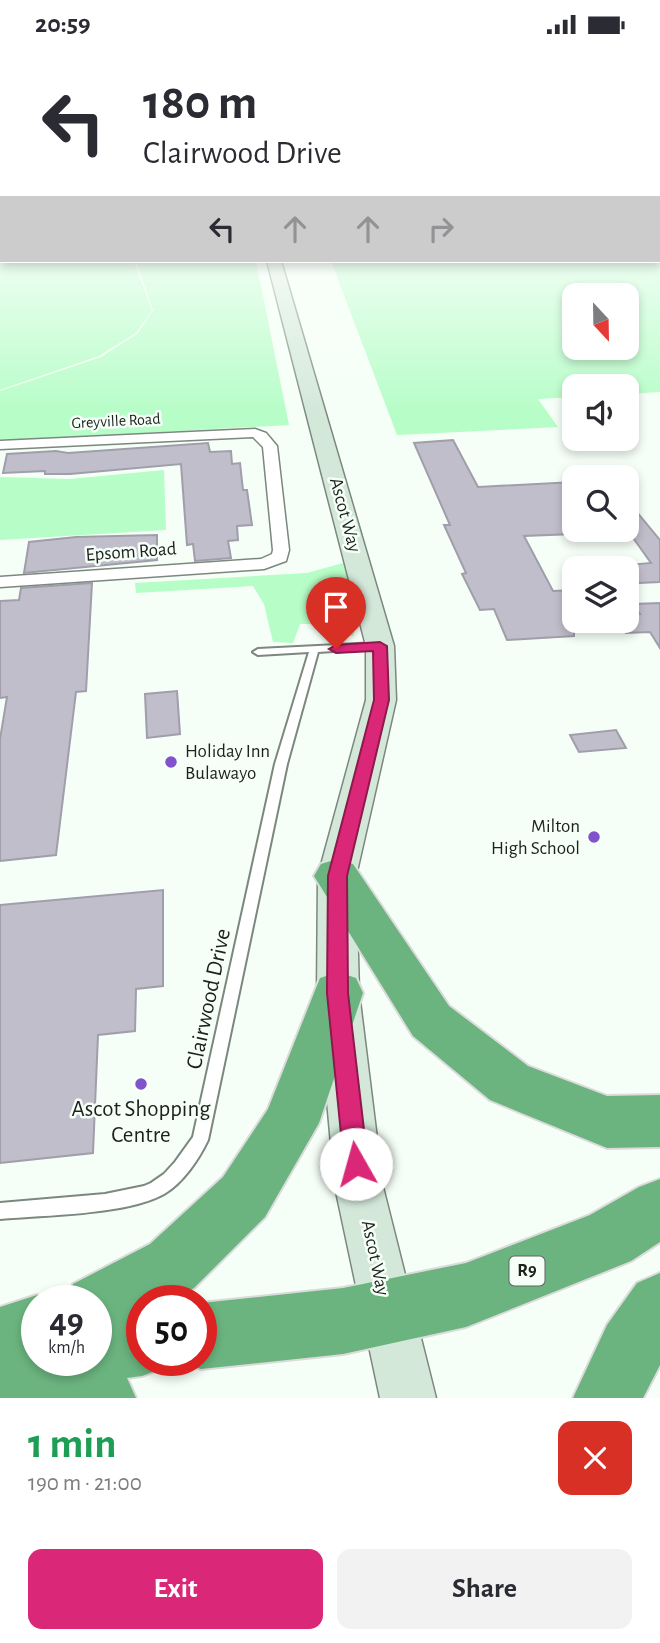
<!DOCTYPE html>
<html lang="en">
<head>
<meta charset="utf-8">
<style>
	:root { --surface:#fff; --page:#f2f2f3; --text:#2b2b33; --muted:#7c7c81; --accent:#db2777 }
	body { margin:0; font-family:"Alegreya Sans",sans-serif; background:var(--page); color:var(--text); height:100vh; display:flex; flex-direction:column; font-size:26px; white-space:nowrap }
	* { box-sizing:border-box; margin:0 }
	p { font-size:23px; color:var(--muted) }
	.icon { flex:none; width:38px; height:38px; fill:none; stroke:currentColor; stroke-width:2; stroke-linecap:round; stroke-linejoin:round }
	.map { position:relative; height:1349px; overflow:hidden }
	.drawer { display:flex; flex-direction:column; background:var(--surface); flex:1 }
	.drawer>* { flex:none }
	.top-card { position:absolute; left:0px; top:0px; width:662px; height:214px; box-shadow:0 4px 10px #0003; background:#fff; color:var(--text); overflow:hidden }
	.needle { width:46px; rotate:158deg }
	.buttons { position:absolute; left:562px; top:234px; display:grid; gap:14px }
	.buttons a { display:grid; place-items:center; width:77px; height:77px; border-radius:14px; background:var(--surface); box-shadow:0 4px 10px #0003; font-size:35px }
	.speed { position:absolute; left:21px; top:1236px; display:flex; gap:14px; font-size:35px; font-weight:700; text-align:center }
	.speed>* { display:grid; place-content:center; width:91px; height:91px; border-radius:50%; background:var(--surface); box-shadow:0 4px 10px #0003; line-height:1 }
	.speed small { font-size:18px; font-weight:400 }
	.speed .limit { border:10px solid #d22; background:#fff; color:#111 }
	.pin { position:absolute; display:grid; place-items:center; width:60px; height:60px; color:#fff; margin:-72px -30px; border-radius:50% 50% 50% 0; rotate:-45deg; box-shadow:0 0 7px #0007 }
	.pin .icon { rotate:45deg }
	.me { position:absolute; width:77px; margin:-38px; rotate:353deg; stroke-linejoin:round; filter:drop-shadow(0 0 5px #0008) }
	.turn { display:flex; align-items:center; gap:24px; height:147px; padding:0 28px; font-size:32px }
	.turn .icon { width:91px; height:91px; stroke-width:2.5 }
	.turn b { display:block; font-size:49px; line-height:60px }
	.lanes { display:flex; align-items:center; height:66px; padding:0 28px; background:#0003; justify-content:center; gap:35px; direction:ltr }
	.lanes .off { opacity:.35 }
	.round { display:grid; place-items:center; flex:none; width:74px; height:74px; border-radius:14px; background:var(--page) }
	.head { display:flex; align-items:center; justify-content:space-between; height:119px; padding:0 28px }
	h1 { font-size:42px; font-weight:600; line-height:52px; color:#1e9e55 }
	.action { display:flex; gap:14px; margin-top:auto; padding:14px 28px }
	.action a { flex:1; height:80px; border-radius:14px; background:var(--accent); color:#fff; font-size:28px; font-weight:600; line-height:80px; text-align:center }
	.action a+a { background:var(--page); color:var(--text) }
	.status { display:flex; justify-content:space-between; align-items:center; height:49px; padding:0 35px; background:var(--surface); direction:ltr }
	.status svg { height:19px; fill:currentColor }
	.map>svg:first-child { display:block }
	.green { fill:#b6fdc7; fill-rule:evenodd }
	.building { fill:#c1becb; stroke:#a19eab; stroke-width:2 }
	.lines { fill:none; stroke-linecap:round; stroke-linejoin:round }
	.lane-casing { stroke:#7c877e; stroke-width:4 }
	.street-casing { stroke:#7c877e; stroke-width:3 }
	.secondary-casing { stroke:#7c877e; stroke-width:3 }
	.highway-casing { stroke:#dbdbdb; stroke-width:4 }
	.lane { fill:#fff; fill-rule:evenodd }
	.street { fill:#fff; fill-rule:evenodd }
	.secondary { fill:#d3e8d9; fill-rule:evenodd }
	.highway { fill:#6bb47f; fill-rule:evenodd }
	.route { fill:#db2777; stroke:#8e194d; stroke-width:2 }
	.poi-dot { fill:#8052cb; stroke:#f5fff7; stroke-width:2.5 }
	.labels { text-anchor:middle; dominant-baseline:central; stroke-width:5; stroke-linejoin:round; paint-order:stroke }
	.far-street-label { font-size:16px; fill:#1d211e; stroke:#f5fff7 }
	.shield { fill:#f5fff7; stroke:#5e645f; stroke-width:2 }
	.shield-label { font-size:18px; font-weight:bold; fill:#1d211e }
	.street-label { font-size:19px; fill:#1d211e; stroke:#f5fff7 }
	.poi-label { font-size:19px; fill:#1d211e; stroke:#f5fff7; text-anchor:start }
	.near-street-label { font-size:23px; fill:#1d211e; stroke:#f5fff7 }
	.near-poi-label { font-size:23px; fill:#1d211e; stroke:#f5fff7 }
</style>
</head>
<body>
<div class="status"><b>20:59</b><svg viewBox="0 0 49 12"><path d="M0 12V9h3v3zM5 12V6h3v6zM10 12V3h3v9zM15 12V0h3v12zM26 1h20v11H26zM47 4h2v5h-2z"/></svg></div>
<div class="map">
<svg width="660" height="1349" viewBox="0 0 660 1349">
	<rect width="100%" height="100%" fill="#f5fff7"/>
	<path class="green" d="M0,177L2,212H134L152,261L136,284L99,307L0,341Z
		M660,210V343L627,345L626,338H574V348L538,350L558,378L397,386L331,212ZM574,247H626V299H574Z
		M136,212H256L289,376L0,392V342L101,308L138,284L153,261Z
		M164,421L166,481L0,491V428L70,430Z
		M343,514L359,572L353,587H323L322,575H300L293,594L273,593L264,555L253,537L136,544L135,534L307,524Z"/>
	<path class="building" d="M453,391L478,438L574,433V485L524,487L553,542L574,541V587L507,591L494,560L480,561L462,525L466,524L444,476H450L414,394Z
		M208,394L210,403L231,402L232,415L240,414L243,441H247L252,476L237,477L238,491L228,492L231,509L195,512L193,495L187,496L181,415L70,425H45V422L3,424L7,405L56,402L68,404Z
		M626,450L660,491V533L639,534L627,516L651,514L626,479Z
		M157,486V511L24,524L29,493L76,488Z
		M92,534L86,642L76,643L56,806L0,812V690L7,648L0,649V552L19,551L21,539Z
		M660,554V599L650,583L626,584V566L640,565L634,555Z
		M177,642L180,685L147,689L145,645Z
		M616,681L626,699L579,703L570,686Z
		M163,841V937L136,940L135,982L98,986L93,1104L0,1114V856Z"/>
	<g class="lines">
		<g class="lane-casing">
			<path id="lane" d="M377,594L380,595L382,597L380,599L318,603L287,715L208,1091C199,1110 183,1134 164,1145C126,1166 45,1166 0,1170V1154L105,1145L144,1137L151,1134L164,1125L175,1113L193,1088L275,715L309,603L258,606L253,603L258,600Z"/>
		</g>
		<g class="street-casing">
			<path id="street" d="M255,380L266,384L277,397L289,501L286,512L264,520L0,538V528L261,510L272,505L273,501L263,398L253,388L0,400V392Z"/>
		</g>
		<g class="secondary-casing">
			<path id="secondary" d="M267,212H281L394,597L396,651L356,827L359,944L383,1138L436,1349H380L335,1138L317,944L318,827L366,651V597Z"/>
		</g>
		<g class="highway-casing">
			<path id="highway" d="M337,810L353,815L449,957L528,1017L607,1047L660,1046V1098L607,1099L490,1051L413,987L314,827L321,815Z
				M338,923L356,929L363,944L319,1074L265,1168L194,1239L173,1251H142V1311H169L166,1318L142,1327L127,1329L136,1349H0V1258L37,1246L50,1251H37V1311H96V1251H66L73,1235L150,1195L223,1128L268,1060L320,929Z
				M660,1130V1193L631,1212L466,1278L343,1305L201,1320L178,1311H201V1254L343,1239L466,1214L590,1166L639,1138Z
				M660,1224V1316L643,1349H573L607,1276L637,1234Z"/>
		</g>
		<use href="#lane" class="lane"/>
		<use href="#street" class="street"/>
		<use href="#secondary" class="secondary"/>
		<use href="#highway" class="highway"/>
	</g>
	<linearGradient id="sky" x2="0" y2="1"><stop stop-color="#75b8bf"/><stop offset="0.48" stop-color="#fafffb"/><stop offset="1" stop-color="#fafffb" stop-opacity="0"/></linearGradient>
	<rect width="660" height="366" fill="url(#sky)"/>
	<path class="route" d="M380,593L387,597L389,651L347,827L348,944L368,1115L365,1123L356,1126L348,1123L344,1115L327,944L328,827L374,651L373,602L336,604L329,600L336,596Z"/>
	<g class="poi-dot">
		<circle cx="171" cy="713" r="7"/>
		<circle cx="594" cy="788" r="7"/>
		<circle cx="141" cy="1035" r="7"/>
	</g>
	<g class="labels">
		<g class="far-street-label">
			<text transform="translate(116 372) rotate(-3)">Greyville Road</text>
		</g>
		<rect class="shield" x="509.5" y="1207.5" width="35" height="29" rx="5"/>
		<g class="shield-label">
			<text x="527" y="1222">R9</text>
		</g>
		<g class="street-label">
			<text transform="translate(345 466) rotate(75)">Ascot Way</text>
			<text transform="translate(131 503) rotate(-4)">Epsom Road</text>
			<text transform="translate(375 1209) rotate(78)">Ascot Way</text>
		</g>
		<g class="poi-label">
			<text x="185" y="702">Holiday Inn<tspan x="185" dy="22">Bulawayo</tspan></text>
			<text x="580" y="777" text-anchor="end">Milton<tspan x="580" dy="22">High School</tspan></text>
		</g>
		<g class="near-street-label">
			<text transform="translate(209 950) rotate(-78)">Clairwood Drive</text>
		</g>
		<g class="near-poi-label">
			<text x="141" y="1060">Ascot Shopping<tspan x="141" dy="26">Centre</tspan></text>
		</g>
	</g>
</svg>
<div class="buttons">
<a><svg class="needle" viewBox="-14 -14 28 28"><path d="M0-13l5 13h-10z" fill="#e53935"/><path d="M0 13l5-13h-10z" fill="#7c7c81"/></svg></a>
<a><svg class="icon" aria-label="sound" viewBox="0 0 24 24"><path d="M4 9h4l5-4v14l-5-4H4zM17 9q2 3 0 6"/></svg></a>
<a><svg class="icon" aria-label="search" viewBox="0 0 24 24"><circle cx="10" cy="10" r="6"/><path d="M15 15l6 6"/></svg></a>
<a><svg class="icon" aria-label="layers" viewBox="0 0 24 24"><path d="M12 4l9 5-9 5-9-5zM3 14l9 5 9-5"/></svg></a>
</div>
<div class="speed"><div>49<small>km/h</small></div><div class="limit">50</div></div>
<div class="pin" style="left:336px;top:600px;background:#d93025"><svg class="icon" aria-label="arrive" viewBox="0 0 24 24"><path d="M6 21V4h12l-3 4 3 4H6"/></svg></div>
<svg class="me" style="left:356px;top:1115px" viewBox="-20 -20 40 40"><circle r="19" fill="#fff"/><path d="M0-13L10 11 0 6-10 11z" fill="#db2777"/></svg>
<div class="top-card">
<div class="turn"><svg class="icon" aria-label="left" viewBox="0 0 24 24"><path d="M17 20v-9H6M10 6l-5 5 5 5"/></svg><div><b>180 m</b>Clairwood Drive</div></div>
<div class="lanes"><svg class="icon" aria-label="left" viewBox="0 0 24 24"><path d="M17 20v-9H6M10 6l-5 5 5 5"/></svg><svg class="icon off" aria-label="ahead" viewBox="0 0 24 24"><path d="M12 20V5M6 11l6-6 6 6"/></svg><svg class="icon off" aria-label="ahead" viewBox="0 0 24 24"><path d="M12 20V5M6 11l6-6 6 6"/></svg><svg class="icon off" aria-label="right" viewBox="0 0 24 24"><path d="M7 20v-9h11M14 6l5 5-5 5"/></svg></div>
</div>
</div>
<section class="drawer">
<div class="head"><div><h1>1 min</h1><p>190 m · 21:00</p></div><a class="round" style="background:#d93025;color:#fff"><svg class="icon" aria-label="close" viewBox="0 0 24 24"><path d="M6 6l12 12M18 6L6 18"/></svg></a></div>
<div class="action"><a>Exit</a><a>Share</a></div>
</section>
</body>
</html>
